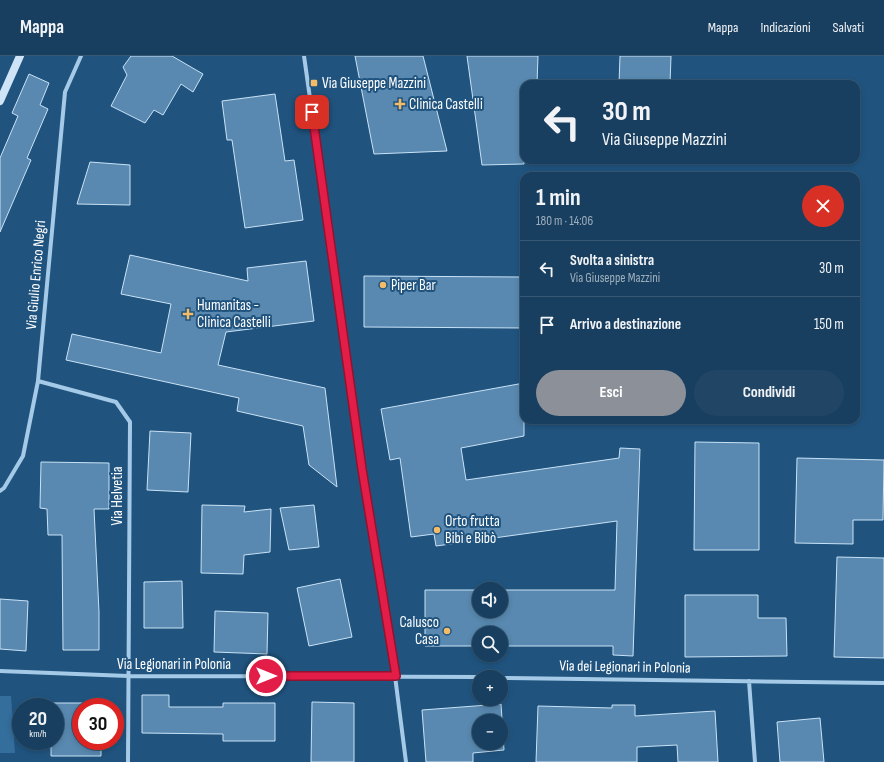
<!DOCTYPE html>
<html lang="it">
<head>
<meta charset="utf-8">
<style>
	:root { --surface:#183f5f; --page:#214665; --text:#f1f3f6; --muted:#9fafbd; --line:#365874; --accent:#8c9099 }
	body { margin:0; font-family:"Sofia Sans Condensed",sans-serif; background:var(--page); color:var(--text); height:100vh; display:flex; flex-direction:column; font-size:15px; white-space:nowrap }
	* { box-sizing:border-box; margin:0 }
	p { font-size:13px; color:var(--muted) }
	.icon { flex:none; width:22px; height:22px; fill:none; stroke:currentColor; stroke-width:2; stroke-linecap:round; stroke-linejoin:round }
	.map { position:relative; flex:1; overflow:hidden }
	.panel { position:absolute; left:520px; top:116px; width:340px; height:252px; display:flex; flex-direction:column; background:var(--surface); border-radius:12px; box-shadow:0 2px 6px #0003,0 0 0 1px var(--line) }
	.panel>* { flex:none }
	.hud { position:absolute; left:520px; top:24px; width:340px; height:84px; border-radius:12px; box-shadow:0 2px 6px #0003,0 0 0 1px var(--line); background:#183f5f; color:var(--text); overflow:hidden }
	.tools { position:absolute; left:472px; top:526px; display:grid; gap:8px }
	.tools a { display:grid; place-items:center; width:36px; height:36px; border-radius:50%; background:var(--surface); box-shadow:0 2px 6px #0003,0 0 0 1px var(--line); font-size:20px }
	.speed { position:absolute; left:12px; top:642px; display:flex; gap:8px; font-size:20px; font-weight:700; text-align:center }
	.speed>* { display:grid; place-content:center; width:52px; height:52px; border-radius:50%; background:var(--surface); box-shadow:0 2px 6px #0003,0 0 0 1px var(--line); line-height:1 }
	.speed small { font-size:10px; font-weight:400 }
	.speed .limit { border:6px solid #d22; background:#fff; color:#111 }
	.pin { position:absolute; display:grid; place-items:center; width:34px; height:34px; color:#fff; margin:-17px; border-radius:8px; box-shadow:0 2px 6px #0006 }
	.me { position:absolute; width:44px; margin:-22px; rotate:90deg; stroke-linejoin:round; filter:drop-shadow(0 0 3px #0008) }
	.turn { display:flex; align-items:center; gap:14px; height:84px; padding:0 16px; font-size:18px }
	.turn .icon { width:52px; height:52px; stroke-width:2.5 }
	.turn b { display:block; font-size:28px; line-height:34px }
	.round { display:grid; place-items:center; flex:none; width:42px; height:42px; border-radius:21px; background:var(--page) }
	.overview { display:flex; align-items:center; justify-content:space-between; height:68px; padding:0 16px }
	h1 { font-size:24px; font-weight:700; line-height:30px }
	.cta { display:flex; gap:8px; margin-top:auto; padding:8px 16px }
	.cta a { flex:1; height:46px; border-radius:24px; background:var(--accent); color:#fff; font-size:16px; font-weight:700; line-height:46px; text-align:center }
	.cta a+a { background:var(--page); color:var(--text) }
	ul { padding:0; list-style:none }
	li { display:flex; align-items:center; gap:12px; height:56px; padding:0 16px; border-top:1px solid var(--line) }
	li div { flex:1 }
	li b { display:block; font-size:15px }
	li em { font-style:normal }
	header { display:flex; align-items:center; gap:24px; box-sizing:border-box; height:56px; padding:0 20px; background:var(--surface); border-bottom:1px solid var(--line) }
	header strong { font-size:19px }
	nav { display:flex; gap:22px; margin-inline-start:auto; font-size:14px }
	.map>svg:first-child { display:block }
	.green { fill:#346e9d }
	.building { fill:#5989b0; stroke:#c9e2f6; fill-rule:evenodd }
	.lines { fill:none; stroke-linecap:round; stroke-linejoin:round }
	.street { stroke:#a5cae7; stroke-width:4 }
	.secondary { stroke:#cfe4f6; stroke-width:8 }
	.route-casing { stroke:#92132f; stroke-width:10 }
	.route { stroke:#e11d48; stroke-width:7 }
	.poi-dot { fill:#f4bc66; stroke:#20547f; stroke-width:1.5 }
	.labels { text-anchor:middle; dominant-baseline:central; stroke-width:4; stroke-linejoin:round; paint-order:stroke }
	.poi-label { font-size:15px; fill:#fff; stroke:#20547f; text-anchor:start }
	.street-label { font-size:15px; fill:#fff; stroke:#20547f }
</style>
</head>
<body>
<header>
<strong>Mappa</strong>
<nav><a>Mappa</a><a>Indicazioni</a><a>Salvati</a></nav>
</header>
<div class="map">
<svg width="884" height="706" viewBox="0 0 884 706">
	<rect width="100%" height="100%" fill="#20547f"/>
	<path class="green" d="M0,640H11L15,697H0Z"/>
	<path class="building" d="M131,0H172L203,18L193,36L181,28L163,59L154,54L145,67L111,50L127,19L123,11Z
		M355,0H423L447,95L374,98Z
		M467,0H538L537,28H524V108L482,109Z
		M620,0H671L670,28H619Z
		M29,18L49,27L40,49L48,53L27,102L31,104L0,176V102L18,60L12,57Z
		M275,38L285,105L294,104L303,164L245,172L232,84H227L222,45Z
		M90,106L130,109V149L77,148Z
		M130,199L248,225L247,212L306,205L314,265L226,276L218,309L325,332L337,431L309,409L303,370L237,355L239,342L66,304L72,278L161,297L171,248L121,238Z
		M364,220L522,221V272L364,271Z
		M524,327V380L461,392L466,424L619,402L620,392L640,393L633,600L613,599V590H501V577H479V590H425V534H479V555H501V534H615L617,465L436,490L434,478L411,481L400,402L390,404L381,353Z
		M150,375L191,377L188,436L147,434Z
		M695,386L759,387V494H694Z
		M797,402L884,404L883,464H853V488L795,487Z
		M41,406L109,407V453H94L99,556V594H63L62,479H48L47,453L40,452Z
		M202,449L245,450L244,456L271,453L270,496L244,499L243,518L201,517Z
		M314,449L319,491L289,494L280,452Z
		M837,501L884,502V602L834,601Z
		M340,523L352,581L309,590L297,532Z
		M182,525L183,572H144V526Z
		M685,539H758V562H786L787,600L685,601Z
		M0,543L28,545L26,595L0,593Z
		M215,555L268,557L267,598L214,596Z
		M142,639H169V651H223V647H275V685H223V678L142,677Z
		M312,646L354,647V706H311Z
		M52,647H102V651H81V685H101V700H51V685H55V651H52Z
		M501,648L504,694L473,697V706H426L422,654ZM479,665H501V687H479Z
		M612,649H635V660L715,655L718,706H678L677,689L637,691V706H536L538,650L612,652Z
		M820,662L824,706H780L777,666Z"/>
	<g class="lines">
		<path class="street" d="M304,0L367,443L395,620L406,706
			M38,325L116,346L130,366L128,706
			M0,435L4,432L23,400L38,325L65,36L81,0
			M0,615L128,620L479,621
			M501,622L884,627
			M749,625L755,706"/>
		<path class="secondary" d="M0,45L20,0"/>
	</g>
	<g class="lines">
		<g class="route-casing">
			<path id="route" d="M266,620H396L362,413L312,56"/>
		</g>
		<use href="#route" class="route"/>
	</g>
	<g class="poi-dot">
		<rect x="310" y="23" width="8" height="8" rx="2"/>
		<path d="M398 42h4v4h4v4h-4v4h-4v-4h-4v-4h4z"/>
		<circle cx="383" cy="229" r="4"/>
		<path d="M186 252h4v4h4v4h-4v4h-4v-4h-4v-4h4z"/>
		<circle cx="437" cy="474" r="4"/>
		<circle cx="447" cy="575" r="4"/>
	</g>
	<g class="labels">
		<g class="poi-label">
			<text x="322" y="27">Via Giuseppe Mazzini</text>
			<text x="409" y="48">Clinica Castelli</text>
			<text x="391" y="229">Piper Bar</text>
			<text x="197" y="249">Humanitas -<tspan x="197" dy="17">Clinica Castelli</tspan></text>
			<text x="445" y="465">Orto frutta<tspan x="445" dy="17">Bibì e Bibò</tspan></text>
			<text x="439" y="566" text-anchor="end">Calusco<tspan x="439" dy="17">Casa</tspan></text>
		</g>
		<g class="street-label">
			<text transform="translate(36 219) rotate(-85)">Via Giulio Enrico Negri</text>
			<text transform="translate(117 440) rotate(-90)">Via Helvetia</text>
			<text x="174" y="608">Via Legionari in Polonia</text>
			<text transform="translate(625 611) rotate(1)">Via dei Legionari in Polonia</text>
		</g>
	</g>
</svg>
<div class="tools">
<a><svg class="icon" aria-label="sound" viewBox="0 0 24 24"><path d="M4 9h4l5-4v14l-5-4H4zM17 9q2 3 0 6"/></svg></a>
<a><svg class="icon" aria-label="search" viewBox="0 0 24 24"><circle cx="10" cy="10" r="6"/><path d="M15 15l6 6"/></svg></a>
<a>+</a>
<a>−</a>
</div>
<div class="speed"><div>20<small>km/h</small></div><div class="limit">30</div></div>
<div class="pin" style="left:312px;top:56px;background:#d93025"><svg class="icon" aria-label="arrive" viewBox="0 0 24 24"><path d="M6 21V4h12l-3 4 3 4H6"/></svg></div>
<svg class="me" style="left:266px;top:620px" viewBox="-20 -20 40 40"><circle r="17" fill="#e11d48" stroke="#fff" stroke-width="3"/><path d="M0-11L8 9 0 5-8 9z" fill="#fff"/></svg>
<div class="hud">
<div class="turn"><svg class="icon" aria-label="left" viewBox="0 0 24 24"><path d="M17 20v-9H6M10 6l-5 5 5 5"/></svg><div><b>30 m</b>Via Giuseppe Mazzini</div></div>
</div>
<section class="panel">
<div class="overview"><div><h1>1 min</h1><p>180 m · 14:06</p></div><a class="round" style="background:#d93025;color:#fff"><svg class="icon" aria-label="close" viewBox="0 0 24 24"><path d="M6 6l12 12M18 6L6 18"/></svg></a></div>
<ul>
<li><svg class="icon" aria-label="left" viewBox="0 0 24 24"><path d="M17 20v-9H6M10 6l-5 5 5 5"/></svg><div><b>Svolta a sinistra</b><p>Via Giuseppe Mazzini</p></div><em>30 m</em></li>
<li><svg class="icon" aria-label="arrive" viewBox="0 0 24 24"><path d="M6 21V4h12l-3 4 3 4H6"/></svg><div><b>Arrivo a destinazione</b></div><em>150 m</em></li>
</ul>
<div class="cta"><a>Esci</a><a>Condividi</a></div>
</section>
</div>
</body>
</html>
